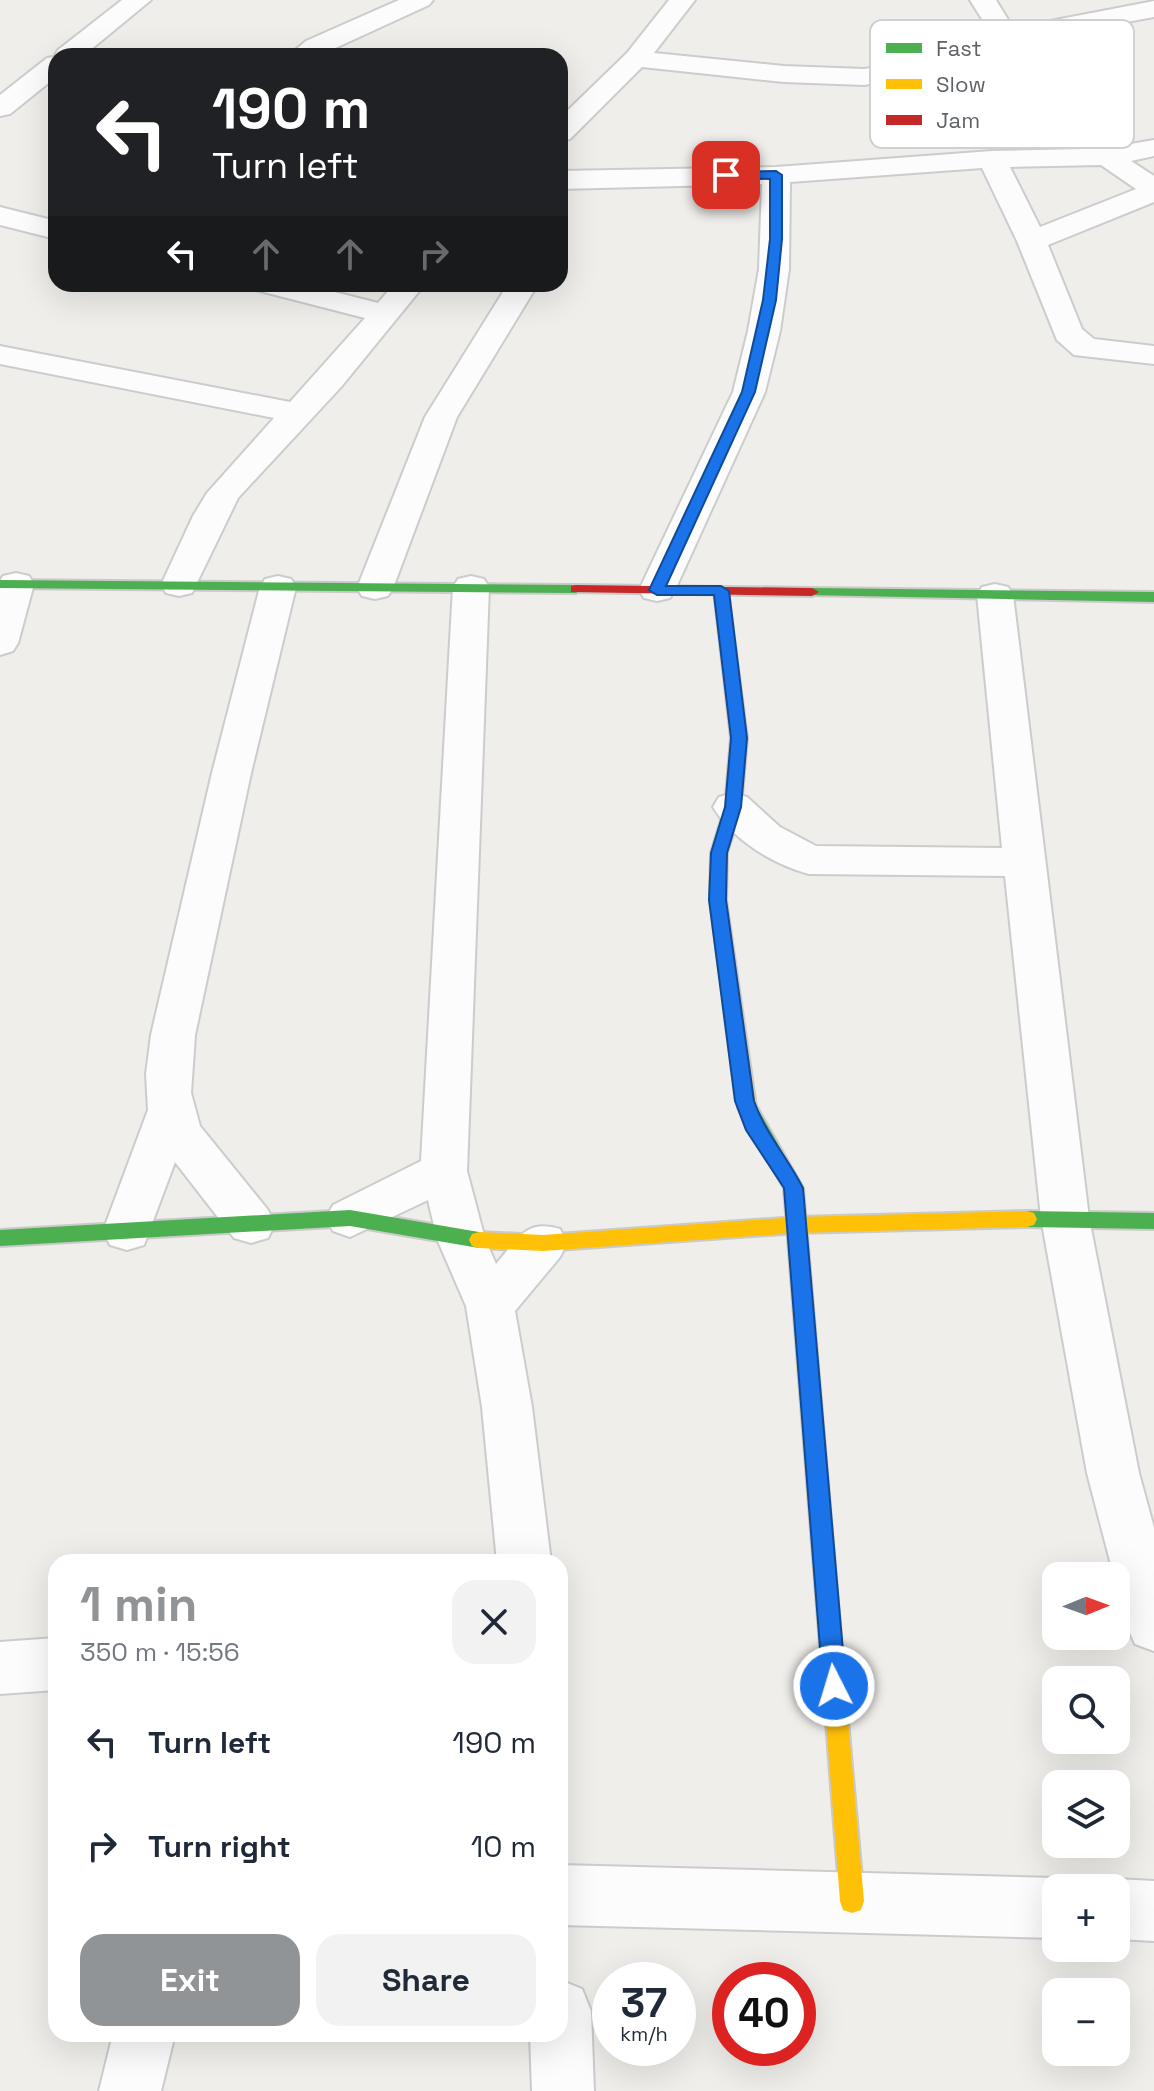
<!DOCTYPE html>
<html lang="en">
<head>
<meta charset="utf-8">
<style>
	:root { --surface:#fff; --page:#f2f2f3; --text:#1f2937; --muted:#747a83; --accent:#919496 }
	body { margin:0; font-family:"Space Grotesk",sans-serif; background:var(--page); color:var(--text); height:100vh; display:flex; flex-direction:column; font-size:30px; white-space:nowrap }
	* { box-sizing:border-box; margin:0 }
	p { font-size:26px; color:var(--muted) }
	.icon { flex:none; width:44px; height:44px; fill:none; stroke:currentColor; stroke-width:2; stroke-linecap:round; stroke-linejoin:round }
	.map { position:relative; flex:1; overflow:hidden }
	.details { position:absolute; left:48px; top:1554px; width:520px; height:488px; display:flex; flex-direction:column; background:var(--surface); border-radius:24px; box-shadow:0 8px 32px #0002 }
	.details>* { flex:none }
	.top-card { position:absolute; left:48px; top:48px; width:520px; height:244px; border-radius:24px; box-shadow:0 8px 32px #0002; background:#202124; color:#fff; overflow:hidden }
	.needle { width:52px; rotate:89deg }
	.tools { position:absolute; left:1042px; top:1562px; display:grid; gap:16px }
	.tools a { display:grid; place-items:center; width:88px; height:88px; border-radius:16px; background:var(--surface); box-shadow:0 8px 32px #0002; font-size:40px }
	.speed { position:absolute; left:592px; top:1962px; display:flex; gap:16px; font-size:40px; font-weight:700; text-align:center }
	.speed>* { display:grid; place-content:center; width:104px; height:104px; border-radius:50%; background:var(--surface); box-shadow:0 8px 32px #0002; line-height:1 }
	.speed small { font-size:20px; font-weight:400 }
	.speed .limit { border:12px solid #d22; background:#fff; color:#111 }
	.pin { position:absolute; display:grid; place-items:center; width:68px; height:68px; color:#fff; margin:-34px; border-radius:16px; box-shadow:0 4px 12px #0006 }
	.me { position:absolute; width:88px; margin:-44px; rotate:355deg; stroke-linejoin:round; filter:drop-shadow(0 0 6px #0008) }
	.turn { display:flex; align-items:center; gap:28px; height:168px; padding:0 32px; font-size:36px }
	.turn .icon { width:104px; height:104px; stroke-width:2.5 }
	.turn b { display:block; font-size:56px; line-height:68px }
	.lanes { display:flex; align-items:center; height:76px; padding:0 32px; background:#0003; justify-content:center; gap:40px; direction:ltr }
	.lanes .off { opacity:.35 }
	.round { display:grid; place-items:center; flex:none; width:84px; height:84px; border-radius:24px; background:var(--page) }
	.headline { display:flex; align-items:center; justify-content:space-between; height:136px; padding:0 32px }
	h1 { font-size:48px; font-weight:800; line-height:60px; color:var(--accent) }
	.primary-button { display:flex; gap:16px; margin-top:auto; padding:16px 32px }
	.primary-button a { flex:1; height:92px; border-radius:24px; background:var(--accent); color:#fff; font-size:32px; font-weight:800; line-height:92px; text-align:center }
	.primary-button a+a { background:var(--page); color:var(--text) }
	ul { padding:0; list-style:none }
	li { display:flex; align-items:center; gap:24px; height:104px; padding:0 32px }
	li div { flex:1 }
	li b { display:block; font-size:30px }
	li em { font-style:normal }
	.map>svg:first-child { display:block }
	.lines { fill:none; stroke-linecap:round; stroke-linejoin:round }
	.street-casing { stroke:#cbcccc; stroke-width:4 }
	.fast-casing { stroke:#cacacb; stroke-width:4 }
	.slow-casing { stroke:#cacacb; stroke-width:4 }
	.jam-casing { stroke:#cacacb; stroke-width:4 }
	.street { fill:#fdfcfc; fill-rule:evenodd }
	.fast { fill:#4caf50; fill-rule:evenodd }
	.slow { fill:#ffc107; fill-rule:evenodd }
	.jam { fill:#c62828; fill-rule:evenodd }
	.route { fill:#1a73e8; stroke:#114b97; stroke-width:2 }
	.key { fill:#fff; stroke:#cfd0d2; stroke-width:2 }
	.key-label { font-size:22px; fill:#5f6368 }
</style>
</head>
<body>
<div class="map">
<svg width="1154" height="2091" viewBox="0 0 1154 2091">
	<rect width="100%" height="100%" fill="#efeeea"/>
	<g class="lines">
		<g class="street-casing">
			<path id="street" d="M122,0H151L83,56H56V77L10,114L0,116V95L47,58L54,57L58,50Z
				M399,0H433L429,5L318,56H288L306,41Z
				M669,0H695L654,53L784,66L864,69L878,67L930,43L990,32L970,0H996L1013,28L1154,1V17L1022,41L1061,97L1113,147L1154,140V156L1131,161L1154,176V202L1048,245L1082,329L1094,339L1154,346V364L1074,355L1057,340L1017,241L982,168L790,182L789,269L780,331L765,392L675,590L670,598L657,601L644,598L639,590L733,392L748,331L759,269L762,184L560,189V171L776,167L992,151L1083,149L1041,109L998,46L946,55L893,80L864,85L784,82L642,67L570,139L560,141V118L627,53ZM1101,165L1136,189L1040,227L1010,167Z
				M0,207L56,221V239L0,225Z
				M252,284H303L378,303L394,284H425L341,387L238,498L192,593L179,596L166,593L161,585L193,516L207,493L274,418L0,364V346L290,402L365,318L256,290Z
				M508,284H538L457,417L393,588L388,596L375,599L362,596L357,588L425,417Z
				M16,573L29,576L34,584L18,643L13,651L0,655V581L3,576Z
				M278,576L291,579L296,587L251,773L195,1035L191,1093L200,1126L268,1210L275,1224L268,1238L251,1243L234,1238L175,1162L144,1245L127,1250L110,1245L103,1231L148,1110L146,1074L151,1035L212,773L260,587L265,579Z
				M471,576L484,579L489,587L467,1171L485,1239L496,1264C516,1241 525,1218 560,1229L567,1243L560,1257L515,1311L532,1407L551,1562H497L482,1407L466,1306L437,1239L428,1200L350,1237L333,1231L326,1218L333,1205L421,1161L453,587L458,579Z
				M995,584L1008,587L1013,595L1089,1218L1139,1473L1154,1528V1651L1135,1644L1127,1626L1087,1473L1041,1218L1005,876L809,874C772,864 733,840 713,807L719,797L733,793L747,797L780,827L816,846L1002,848L977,595L982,587Z
				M56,1638V1690L0,1694V1642Z
				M560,1865L1056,1878L1078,1888H1056V1938L560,1925Z
				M1116,1879L1154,1881V1941L1116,1939V1888H1095Z
				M560,1980L582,1989L591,2011L594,2091H532L530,2034H560Z
				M113,2034H175L161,2091H99Z"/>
		</g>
		<g class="fast-casing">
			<path id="fast" d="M0,580L576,585L583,589L576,593L0,588Z
				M812,588L1154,592V602L807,595V589Z
				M747,1100L754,1102L803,1188L847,1709L844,1717L836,1720L828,1717L825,1709L784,1188L738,1107L740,1102Z
				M350,1210L479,1232L486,1234L489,1240L486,1246L479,1248L350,1226L0,1246V1230Z
				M1027,1211L1154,1213V1229L1027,1227L1020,1225L1017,1219L1020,1213Z"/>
		</g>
		<g class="slow-casing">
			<path id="slow" d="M721,587L728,591L747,738L741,807L727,853L726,900L756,1107L754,1112H740L738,1107L710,900L711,853L725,807L731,738L714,591Z
				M1027,1211L1034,1213L1037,1219L1034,1225L1027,1227L797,1233L543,1251L479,1248L472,1246L469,1240L472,1234L479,1232L543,1235L797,1217Z
				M836,1698L844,1701L847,1709L864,1901L861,1910L852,1913L843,1910L840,1901L825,1709L828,1701Z"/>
		</g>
		<g class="jam-casing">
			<path id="jam" d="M576,585L812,588L819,592L812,596L571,592V586Z"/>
		</g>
		<use href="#street" class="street"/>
		<use href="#fast" class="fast"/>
		<use href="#slow" class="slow"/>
		<use href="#jam" class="jam"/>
	</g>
	<path class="route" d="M726,172L776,171L782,175V239L776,300L755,392L666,586H721L729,591L747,738L741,807L727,853L726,900L754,1101C765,1133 788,1158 803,1188L846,1686L843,1694L834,1697L826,1694L823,1686L784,1188L746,1130L735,1101L709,900L711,853L725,807L731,738L714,595H657L649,590L742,392L763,300L770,239V179L722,178V173Z"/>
	<rect x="870" y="20" width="264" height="128" rx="12" class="key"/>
	<rect x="886" y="43" width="36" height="10" fill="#4caf50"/>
	<rect x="886" y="79" width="36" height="10" fill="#ffc107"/>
	<rect x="886" y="115" width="36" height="10" fill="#c62828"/>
	<g class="key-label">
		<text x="936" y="56">Fast</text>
		<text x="936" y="92">Slow</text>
		<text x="936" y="128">Jam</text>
	</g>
</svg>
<div class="tools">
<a><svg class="needle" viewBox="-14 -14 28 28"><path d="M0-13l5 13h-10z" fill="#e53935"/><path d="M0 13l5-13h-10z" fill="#747a83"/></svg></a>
<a><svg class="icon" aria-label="search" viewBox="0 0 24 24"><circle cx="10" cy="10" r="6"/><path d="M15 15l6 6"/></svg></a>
<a><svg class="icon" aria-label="layers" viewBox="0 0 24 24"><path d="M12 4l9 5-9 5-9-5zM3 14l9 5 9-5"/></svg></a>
<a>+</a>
<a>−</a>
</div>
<div class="speed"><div>37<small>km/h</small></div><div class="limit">40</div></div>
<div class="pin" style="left:726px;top:175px;background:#d93025"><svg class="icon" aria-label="arrive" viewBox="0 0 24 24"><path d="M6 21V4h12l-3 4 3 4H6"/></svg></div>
<svg class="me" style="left:834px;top:1686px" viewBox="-20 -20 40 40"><circle r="17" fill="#1a73e8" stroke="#fff" stroke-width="3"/><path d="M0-11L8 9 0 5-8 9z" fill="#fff"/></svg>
<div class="top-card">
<div class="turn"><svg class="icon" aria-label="left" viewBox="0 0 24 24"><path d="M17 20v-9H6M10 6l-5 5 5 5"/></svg><div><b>190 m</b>Turn left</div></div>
<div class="lanes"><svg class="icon" aria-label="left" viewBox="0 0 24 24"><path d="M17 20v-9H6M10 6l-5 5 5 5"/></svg><svg class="icon off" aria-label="ahead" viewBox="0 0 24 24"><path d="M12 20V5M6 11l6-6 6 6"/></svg><svg class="icon off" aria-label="ahead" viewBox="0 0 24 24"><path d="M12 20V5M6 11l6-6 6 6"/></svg><svg class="icon off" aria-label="right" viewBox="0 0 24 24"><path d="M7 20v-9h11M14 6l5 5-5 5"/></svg></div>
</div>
<section class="details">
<div class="headline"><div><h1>1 min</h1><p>350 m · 15:56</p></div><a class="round"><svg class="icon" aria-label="close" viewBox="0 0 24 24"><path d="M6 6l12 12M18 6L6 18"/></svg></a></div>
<ul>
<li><svg class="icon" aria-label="left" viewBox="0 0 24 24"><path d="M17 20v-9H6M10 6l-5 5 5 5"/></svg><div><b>Turn left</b></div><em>190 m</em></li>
<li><svg class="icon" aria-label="right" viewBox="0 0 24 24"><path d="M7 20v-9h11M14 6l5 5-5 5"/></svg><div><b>Turn right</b></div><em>10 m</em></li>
</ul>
<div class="primary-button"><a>Exit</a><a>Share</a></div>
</section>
</div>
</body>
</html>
